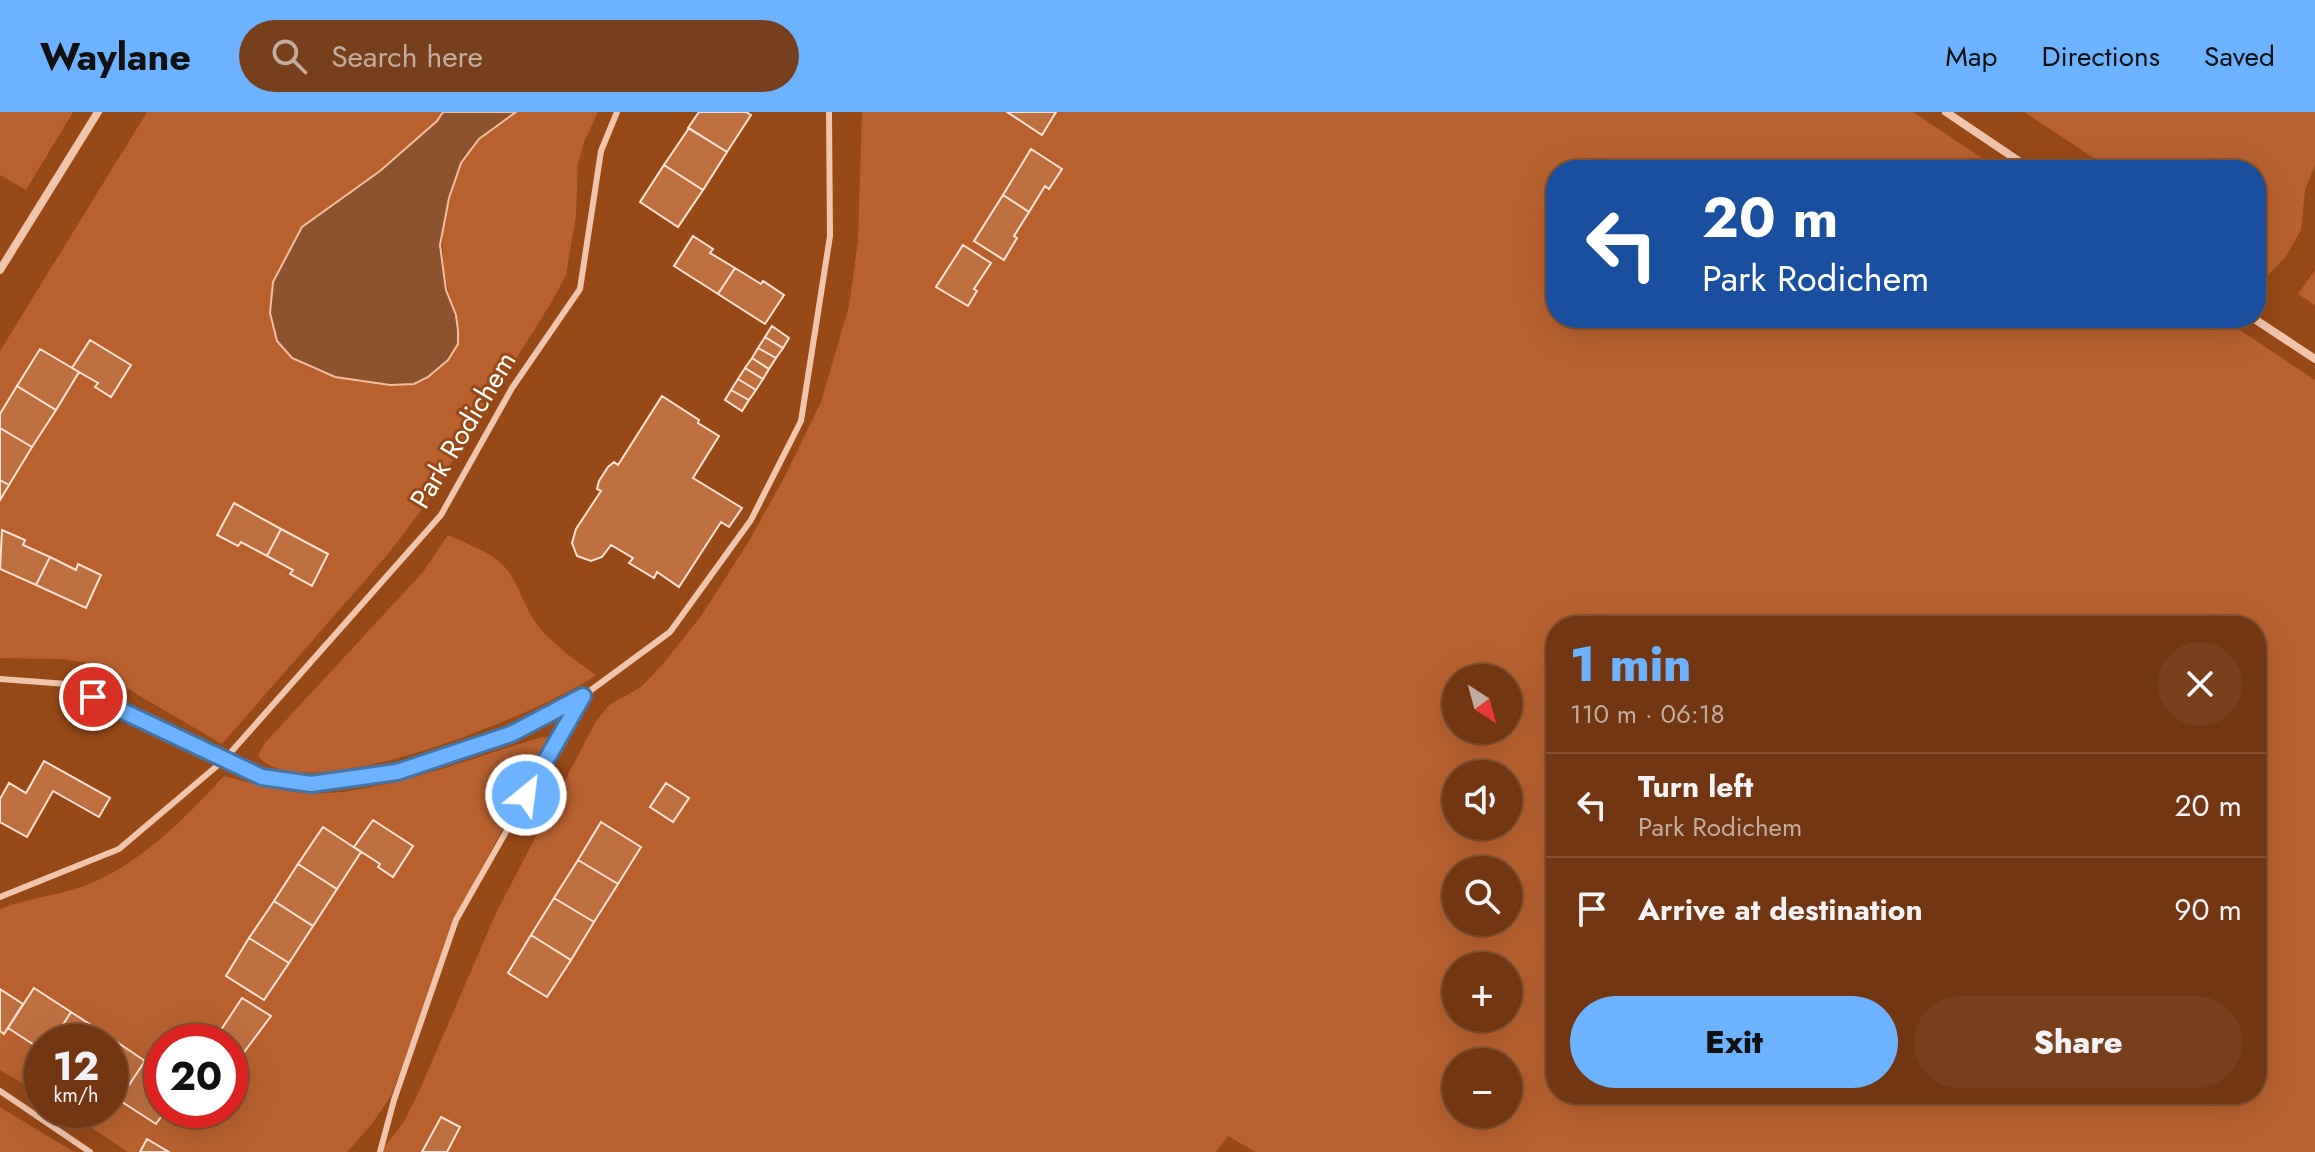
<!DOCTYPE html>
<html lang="en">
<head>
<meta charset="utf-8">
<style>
	:root { --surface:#723712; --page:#773f1b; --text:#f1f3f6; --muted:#c1ac9f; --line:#845132; --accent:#6cb2ff }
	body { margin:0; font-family:Jost,sans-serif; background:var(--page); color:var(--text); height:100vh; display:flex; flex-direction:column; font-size:30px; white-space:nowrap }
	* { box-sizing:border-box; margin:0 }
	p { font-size:26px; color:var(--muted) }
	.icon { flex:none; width:44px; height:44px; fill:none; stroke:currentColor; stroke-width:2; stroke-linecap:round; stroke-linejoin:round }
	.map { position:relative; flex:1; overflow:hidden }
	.side { position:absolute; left:1546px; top:504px; width:720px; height:488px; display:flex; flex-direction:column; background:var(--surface); border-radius:32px; box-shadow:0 8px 32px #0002,0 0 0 2px var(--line) }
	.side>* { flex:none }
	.hud { position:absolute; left:1546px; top:48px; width:720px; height:168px; border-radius:32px; box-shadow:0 8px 32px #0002,0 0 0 2px var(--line); background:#1a4fa0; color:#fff; overflow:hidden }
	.needle { width:52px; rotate:144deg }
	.buttons { position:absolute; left:1442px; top:552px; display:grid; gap:16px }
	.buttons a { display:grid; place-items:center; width:80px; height:80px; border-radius:50%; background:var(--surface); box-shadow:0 8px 32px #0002,0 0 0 2px var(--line); font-size:40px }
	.speed { position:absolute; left:24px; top:912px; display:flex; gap:16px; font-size:40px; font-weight:700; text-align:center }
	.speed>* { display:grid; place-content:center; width:104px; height:104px; border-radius:50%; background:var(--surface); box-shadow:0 8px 32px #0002,0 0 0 2px var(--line); line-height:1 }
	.speed small { font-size:20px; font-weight:400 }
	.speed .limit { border:12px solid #d22; background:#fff; color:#111 }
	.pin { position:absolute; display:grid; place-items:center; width:68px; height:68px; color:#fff; margin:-34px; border:4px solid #fff; border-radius:50%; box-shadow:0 2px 8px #0007 }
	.me { position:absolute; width:88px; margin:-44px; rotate:29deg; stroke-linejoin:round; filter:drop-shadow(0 0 6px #0008) }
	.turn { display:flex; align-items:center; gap:28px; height:168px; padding:0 24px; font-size:36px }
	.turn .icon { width:104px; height:104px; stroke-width:2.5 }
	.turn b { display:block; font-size:56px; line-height:68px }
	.round { display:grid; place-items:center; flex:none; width:84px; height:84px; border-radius:42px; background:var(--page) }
	.head { display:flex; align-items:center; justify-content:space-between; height:136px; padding:0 24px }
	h1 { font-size:48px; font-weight:800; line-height:60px; color:var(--accent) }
	.cta { display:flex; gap:16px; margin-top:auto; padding:16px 24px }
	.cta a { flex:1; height:92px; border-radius:48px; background:var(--accent); color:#111; font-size:32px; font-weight:800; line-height:92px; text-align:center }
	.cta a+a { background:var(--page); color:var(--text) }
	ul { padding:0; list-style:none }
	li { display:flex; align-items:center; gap:24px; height:104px; padding:0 24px; border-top:2px solid var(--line) }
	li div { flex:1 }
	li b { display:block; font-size:30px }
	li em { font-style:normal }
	header { display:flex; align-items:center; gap:48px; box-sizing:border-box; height:112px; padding:0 40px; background:var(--accent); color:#111 }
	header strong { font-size:38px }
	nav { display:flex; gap:44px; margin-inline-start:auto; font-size:28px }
	.search { width:560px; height:72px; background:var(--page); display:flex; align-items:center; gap:20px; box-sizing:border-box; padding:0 28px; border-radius:44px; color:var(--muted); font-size:30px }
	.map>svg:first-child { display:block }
	.green { fill:#b8612f; fill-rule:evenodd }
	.water { fill:#8d522e; stroke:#f3bd9f; stroke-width:2 }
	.building { fill:#bf7041; stroke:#fce2d4; stroke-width:2 }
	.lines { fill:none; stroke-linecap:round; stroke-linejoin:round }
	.service { stroke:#f1c5ac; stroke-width:6 }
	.minor { stroke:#f1c5ac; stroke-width:8 }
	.route-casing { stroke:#4674a6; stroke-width:20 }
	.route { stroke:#6cb2ff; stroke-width:14 }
	.labels { text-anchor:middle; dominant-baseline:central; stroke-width:6; stroke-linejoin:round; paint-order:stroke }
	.street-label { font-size:28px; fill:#fff; stroke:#984918 }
</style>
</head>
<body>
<header>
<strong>Waylane</strong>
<div class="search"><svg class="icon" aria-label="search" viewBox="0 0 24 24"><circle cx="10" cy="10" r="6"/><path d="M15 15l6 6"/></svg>Search here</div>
<nav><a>Map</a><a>Directions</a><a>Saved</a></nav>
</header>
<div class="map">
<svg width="2315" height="1040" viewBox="0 0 2315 1040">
	<rect width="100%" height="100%" fill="#984918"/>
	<path class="green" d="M0,0H73L26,78L0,63Z
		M147,0H443L437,9L380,59L302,115L310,256L335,265L390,273L456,203C433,144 436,58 492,17C499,12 509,2 517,0C534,0 578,0 598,0L584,30L578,52L576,103L566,163L551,191L423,396L388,442L222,632L116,570L88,551L62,547L0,546V239Z
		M862,0H1913L2000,58H1556V206H2222L2315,268V1040H1256L1228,1024L1216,1040H380L403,1011L417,984L496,801L595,611L609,593L641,575L663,552L701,504L749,429L785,364L821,290L849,194L858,129ZM1556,514H2256V982H1556ZM1456,566H1508V618H1456ZM1456,662H1508V714H1456ZM1456,758H1508V810H1456ZM1456,854H1508V906H1456ZM1456,950H1508V1002H1456Z
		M2024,0H2315V52L2305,78L2301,118L2285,146L2269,162L2256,153V58H2112Z
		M2315,158V193L2298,182Z
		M448,423C465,431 488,439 502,452C520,470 523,496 539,515C555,534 576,549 596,563C546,599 303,700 258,644L264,632L423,460Z
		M542,625L551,626L477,765L452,821L392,982L372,1012L347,1040H128L65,998H110V930H42V983L0,958V797C27,786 57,784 84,774C140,753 184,707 224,664C250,671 276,679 303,681C373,686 474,645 542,625ZM162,930H230V998H162Z
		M0,995L74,1040H0Z"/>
	<path class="water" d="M443,0H516L479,27L461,51L449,86L440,133L446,178L456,203L458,218V232L448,248L428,265L414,272L390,273L335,265L292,246L277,229L270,201L273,170L302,115L380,59L437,9Z"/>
	<path class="building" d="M699,0H746L751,3L727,40L688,16Z
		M1007,0H1056L1042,23Z
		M689,16L727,40L703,78L664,53Z
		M1031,37L1062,57L1049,77L1045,74L1029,100L1003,83Z
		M664,53L703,78L678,115L640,90Z
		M1003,83L1029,100L1014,124L1017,126L1004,148L974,129Z
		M693,124L713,137L710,141L735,156L718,182L674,154Z
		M963,133L991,151L974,177L977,179L968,194L936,175Z
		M735,156L761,172L763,169L784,183L765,212L718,182Z
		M772,214L789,226L783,236L765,225Z
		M765,225L783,236L776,246L758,236Z
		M90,228L131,253L111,285L95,275L98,271L72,256Z
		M758,236L776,246L769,257L752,246Z
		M40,237L79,260L56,298L17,274Z
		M752,246L769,257L763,267L745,256Z
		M745,256L763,267L756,278L738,267Z
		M738,267L756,278L749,288L731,278Z
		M17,274L56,298L32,335L0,316V302Z
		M731,278L749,288L742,299L725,288Z
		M662,284L699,308L698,311L719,324L693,366L742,396L729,415L721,410L679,475L657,460L654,466L629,451L633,446L611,433L602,445L591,449L577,444L572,431L576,417L601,379L597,377L599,369L608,355L614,350L618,353Z
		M0,316L32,335L9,373L0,368Z
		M0,368L9,373L0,388Z
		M234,391L281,417L267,444L241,430L238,434L217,423Z
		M281,417L328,442L312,474L290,462L293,458L267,444Z
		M2,418L25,428L23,433L50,445L36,473L0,457Z
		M50,445L76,458L78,452L101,463L86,496L36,473Z
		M44,649L110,686L99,705L53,679L27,725L0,710V687L9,671L26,681Z
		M666,671L689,686L673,710L650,695Z
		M373,708L413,734L393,765L378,755L380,752L354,735Z
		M601,710L641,735L618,772L578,748Z
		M323,715L361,740L337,777L298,752Z
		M578,748L618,772L594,810L554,786Z
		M298,752L337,777L313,814L274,789Z
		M554,786L594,810L571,848L531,823Z
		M274,789L313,814L289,851L249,826Z
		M531,823L571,848L547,885L508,861Z
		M249,826L289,851L264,888L226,864Z
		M34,876L71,900L52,930H42V938L8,916Z
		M0,877L23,892L4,922L0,919Z
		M242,886L271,904L239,947L230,942V930H213Z
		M71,900L108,924L104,930H52Z
		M108,924L145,949L119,988L110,982V930H104Z
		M230,942L239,947L230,961Z
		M145,949L162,960V998H166L156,1012L119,988Z
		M441,1005L460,1015L447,1040H422Z
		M147,1027L169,1040H140Z"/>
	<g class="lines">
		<path class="service" d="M0,567L67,572L262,665L311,672L397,660L511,622L582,584
			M0,785L119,737L224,648L441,403L512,276L580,177L601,39L617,0
			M0,979L90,1040
			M380,1040L394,988L456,808L583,584L670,520L751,408L801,309L830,124L829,0"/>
		<path class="minor" d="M1946,0L2032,58
			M0,158L98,0
			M2253,206L2315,247"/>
	</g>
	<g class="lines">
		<g class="route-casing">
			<path id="route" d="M93,585L262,665L311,672L397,660L511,622L583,584L526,683"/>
		</g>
		<use href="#route" class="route"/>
	</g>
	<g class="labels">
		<g class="street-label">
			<text transform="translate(463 318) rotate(-59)">Park Rodichem</text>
		</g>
	</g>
</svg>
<div class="buttons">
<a><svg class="needle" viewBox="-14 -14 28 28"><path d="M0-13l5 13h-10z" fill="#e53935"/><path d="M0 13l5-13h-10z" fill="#c1ac9f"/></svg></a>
<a><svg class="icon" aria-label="sound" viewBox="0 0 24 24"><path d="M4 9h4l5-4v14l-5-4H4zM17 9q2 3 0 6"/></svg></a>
<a><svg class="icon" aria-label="search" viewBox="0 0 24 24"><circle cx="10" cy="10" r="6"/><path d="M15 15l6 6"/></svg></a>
<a>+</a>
<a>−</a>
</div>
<div class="speed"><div>12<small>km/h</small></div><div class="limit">20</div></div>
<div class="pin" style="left:93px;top:585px;background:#d93025"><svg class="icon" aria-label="arrive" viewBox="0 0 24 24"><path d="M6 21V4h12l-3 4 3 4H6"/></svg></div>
<svg class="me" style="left:526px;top:683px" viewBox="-20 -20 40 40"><circle r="17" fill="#6cb2ff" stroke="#fff" stroke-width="3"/><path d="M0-11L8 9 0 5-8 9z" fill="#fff"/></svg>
<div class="hud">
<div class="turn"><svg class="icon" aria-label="left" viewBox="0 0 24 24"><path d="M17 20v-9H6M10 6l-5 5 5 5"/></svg><div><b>20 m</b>Park Rodichem</div></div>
</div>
<section class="side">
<div class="head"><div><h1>1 min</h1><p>110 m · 06:18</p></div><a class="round"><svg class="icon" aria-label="close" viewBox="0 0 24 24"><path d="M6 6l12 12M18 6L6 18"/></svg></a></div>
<ul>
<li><svg class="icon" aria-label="left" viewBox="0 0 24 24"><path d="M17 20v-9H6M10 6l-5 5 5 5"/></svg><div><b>Turn left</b><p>Park Rodichem</p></div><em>20 m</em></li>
<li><svg class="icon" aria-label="arrive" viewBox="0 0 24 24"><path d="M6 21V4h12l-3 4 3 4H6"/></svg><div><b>Arrive at destination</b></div><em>90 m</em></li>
</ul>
<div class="cta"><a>Exit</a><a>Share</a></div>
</section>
</div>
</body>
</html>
